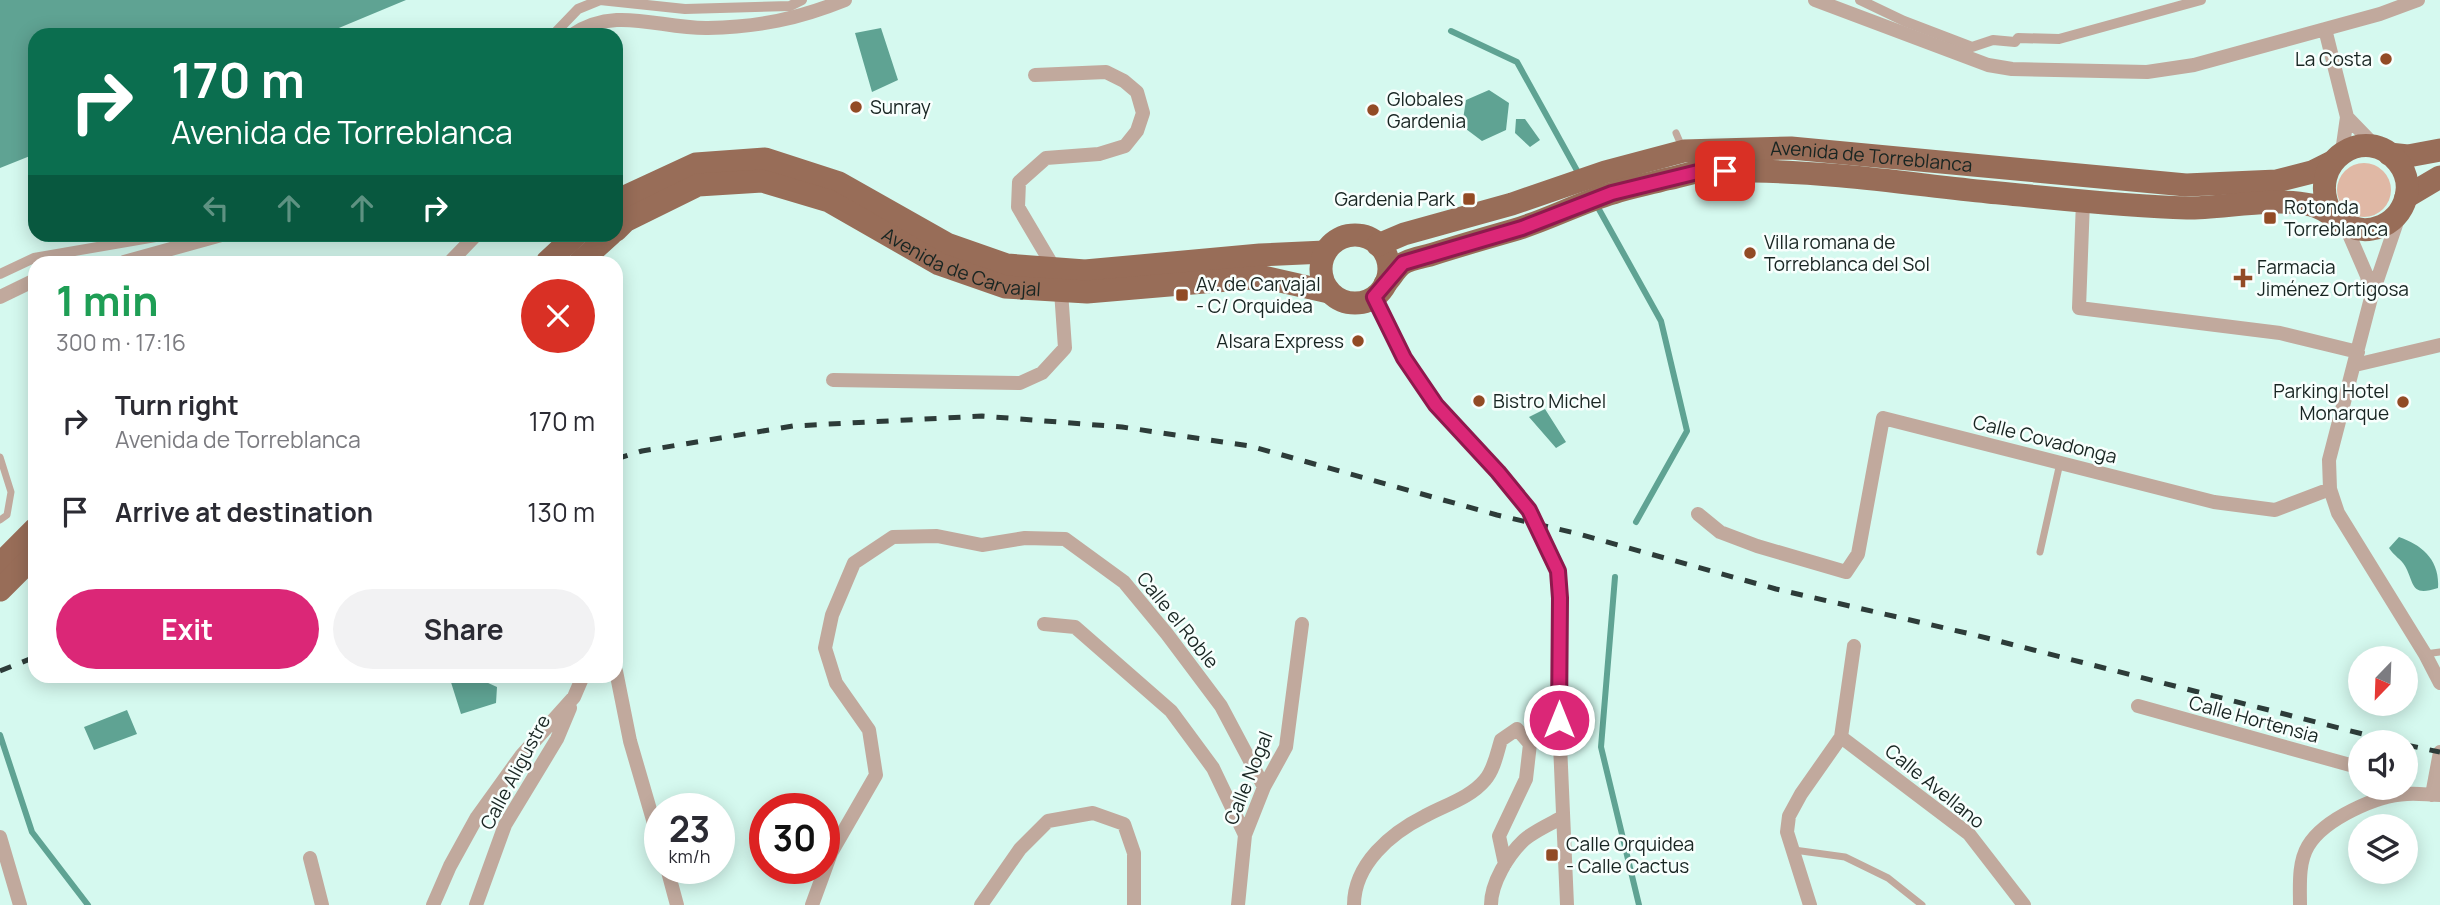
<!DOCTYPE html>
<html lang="en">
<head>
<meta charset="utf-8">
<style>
	:root { --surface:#fff; --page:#f2f2f3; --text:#2b2b33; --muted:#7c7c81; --accent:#db2777 }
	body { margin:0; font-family:Manrope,sans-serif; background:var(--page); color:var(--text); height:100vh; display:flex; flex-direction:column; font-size:26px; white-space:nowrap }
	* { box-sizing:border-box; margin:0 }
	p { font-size:23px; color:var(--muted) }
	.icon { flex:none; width:38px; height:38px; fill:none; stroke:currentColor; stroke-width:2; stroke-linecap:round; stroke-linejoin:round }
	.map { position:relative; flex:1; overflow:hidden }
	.panel { position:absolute; left:28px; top:256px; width:595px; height:427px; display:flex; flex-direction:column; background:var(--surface); border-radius:21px; box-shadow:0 4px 18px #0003 }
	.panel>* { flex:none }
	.guide { position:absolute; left:28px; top:28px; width:595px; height:214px; border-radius:21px; box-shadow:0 4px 18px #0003; background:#0b6e4f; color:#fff; overflow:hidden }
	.needle { width:46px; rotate:203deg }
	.buttons { position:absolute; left:2348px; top:646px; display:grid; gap:14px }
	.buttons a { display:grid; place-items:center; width:70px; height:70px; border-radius:50%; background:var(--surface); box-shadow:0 4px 18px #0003; font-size:35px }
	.speed { position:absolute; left:644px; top:793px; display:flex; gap:14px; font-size:35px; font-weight:700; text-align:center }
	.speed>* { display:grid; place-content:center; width:91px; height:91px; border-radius:50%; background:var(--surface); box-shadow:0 4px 18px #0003; line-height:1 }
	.speed small { font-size:18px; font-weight:400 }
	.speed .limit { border:10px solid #d22; background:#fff; color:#111 }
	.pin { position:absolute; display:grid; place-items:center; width:60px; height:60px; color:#fff; margin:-30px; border-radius:14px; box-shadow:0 4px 10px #0006 }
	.me { position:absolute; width:77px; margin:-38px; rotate:0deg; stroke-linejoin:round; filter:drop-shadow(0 0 5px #0008) }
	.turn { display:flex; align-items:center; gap:24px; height:147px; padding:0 28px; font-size:32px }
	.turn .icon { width:91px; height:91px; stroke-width:2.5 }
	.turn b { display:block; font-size:49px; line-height:60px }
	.lanes { display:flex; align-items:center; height:66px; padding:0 28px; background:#0003; justify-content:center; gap:35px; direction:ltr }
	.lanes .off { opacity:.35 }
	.round { display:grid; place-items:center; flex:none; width:74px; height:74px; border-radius:37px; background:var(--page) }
	.head { display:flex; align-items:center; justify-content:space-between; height:119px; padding:0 28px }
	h1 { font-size:42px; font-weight:700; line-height:52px; color:#1e9e55 }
	.cta { display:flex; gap:14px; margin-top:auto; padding:14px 28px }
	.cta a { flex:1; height:80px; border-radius:42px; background:var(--accent); color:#fff; font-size:28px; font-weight:700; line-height:80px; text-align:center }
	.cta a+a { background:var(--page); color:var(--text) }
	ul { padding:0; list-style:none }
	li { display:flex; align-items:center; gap:21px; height:91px; padding:0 28px }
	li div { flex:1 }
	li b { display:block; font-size:26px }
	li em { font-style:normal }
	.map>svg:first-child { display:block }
	.green { fill:#e0b8a5 }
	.water { fill:#5fa393 }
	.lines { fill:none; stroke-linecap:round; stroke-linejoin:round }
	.stream { stroke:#5fa393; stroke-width:6 }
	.service { stroke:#c1a99d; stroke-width:7 }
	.pedestrian { stroke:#c1a99d; stroke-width:10 }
	.minor { stroke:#c1a99d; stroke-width:14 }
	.primary { stroke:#986d58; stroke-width:23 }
	.rail { stroke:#2d3c39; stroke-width:5; stroke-dasharray:12 12; stroke-linecap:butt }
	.route-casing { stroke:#8e194d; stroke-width:18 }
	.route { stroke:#db2777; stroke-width:12 }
	.poi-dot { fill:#924b25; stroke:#f8fffd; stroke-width:2.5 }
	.labels { text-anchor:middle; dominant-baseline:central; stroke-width:5; stroke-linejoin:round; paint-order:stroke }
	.poi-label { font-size:19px; fill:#182522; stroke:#f8fffd; text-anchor:start }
	.street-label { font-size:19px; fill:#182522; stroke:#f8fffd }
</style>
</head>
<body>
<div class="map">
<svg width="2440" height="905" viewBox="0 0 2440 905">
	<rect width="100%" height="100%" fill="#d5f9ef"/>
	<path class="green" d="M2337 190a27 27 0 1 1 54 0a27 27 0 1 1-54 0Z"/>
	<path class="water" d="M0,0H406L322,35H35V154L0,168Z
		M881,28L898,80L872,92L855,33Z
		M1489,90L1509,103L1506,130L1482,141L1462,126L1466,100Z
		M1516,119H1525L1540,140L1530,147L1515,133Z
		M1545,409L1566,442L1556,448L1529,417Z
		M2399,537C2422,545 2440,560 2438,588C2410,597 2415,584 2405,566C2401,559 2394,556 2389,548Z
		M449,676H484L486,682L497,687L496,703L461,714Z
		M127,710L137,734L94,750L84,727Z"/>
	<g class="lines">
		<path class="stream" d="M1451,31L1517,62L1580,176
			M1596,204L1661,321L1687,431L1636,522
			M1615,577L1601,747L1639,905
			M0,735L32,832L88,905"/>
		<path class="service" d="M1676,133L1682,147
			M0,457L11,492L7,515L0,520
			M2040,552L2060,463
			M2425,654L2440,652
			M1794,850L1845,857L1888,878L1922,905"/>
		<path class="pedestrian" d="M1860,0L1904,21L1972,47L1993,40L2015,42L2018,38L2059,39L2201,0
			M553,35L578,9L600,0L685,9L790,6L802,0
			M0,274L34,258L173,234"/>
		<path class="minor" d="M1815,0L1988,65L2012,69L2147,72L2194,65L2380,14L2418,0
			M2325,29L2347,117L2342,152
			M572,35C616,5 659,29 708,28C758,27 798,19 845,0
			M1035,75L1106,72L1124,81L1137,92L1143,113L1137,131L1125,146L1099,154L1046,158L1019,182L1018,207L1054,268
			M2347,117L2377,148
			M2083,201L2079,308L2280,333L2358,352
			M2400,213L2371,298L2329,460L2330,489L2338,513L2425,654L2440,683
			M2345,225L2367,276L2371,298
			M124,262L225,234
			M450,262L477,234
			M0,297L35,280
			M1374,297L1404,358L1435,405L1498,472L1529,510L1558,571L1560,598L1559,721L1567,905
			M2355,365L2440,345
			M833,380L1020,383L1042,373L1065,348L1061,291
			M1698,514L1720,532L1757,546L1846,572L1858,554L1883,418L2214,502L2275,510L2330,489
			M1044,624L1075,627L1171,711L1213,768L1245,835
			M616,671L630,741L660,844
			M2138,706L2361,768
			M1841,737L1969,834L2024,905
			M2432,795L2440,752
			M0,837L20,905
			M310,858L322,905
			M667,868L677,905
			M433,905L450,866L477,817L521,756L574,697L583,676
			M476,905L505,825L557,739L570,708
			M812,905L831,853L876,775L869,730L836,683L825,648L832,615L854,563L893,537L937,536L982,545L1025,538L1065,539L1124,582L1167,634L1221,706L1264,787
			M981,905L1020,849L1048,821L1093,813L1124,824L1134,853V905
			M1238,905L1245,835L1264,787L1286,747L1302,624
			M1354,905C1354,864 1391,833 1425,816C1445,805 1470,798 1485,780C1494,770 1497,753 1501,740L1517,729L1530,744L1526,779L1499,836L1505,864
			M1491,905C1491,883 1508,855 1524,840C1534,831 1550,824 1563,817
			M1810,905L1787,832L1789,816L1801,794L1841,737L1854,646
			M2300,905C2300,886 2298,863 2308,846C2324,819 2377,795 2407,794C2418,793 2429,795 2440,795"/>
		<g class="primary">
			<path d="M2389,154L2408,156L2440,150"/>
			<path d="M2406,197L2440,177"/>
			<path d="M616,201L696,164L765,159L839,183L947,244L1007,265L1085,271L1260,255L1325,252"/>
			<path id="s1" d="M616,230L625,221L698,185L762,181L829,201L939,264L1005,287L1087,292L1263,277L1329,292"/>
			<circle cx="1355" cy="269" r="34"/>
			<path id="s2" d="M1378,245L1404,234L1512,204L1605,172L1684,151L1791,148L2186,185L2277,181L2312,172L2332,162"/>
			<path d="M547,262L577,234"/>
			<path d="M580,262L611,234"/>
			<path d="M1385,284C1391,278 1395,270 1401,265C1408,259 1422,257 1430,255C1458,246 1486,238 1514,230C1548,220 1579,203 1613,193C1631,187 1649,184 1667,179C1679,177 1691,172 1703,171C1720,169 1737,171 1753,171C1832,172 1910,184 1988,192C2054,198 2120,206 2187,208C2224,208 2274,197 2311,205C2334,210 2345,234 2372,229C2403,224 2418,187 2398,162C2367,122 2304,161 2331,213"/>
			<path d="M0,564L35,529"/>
			<path d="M0,590L35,555"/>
		</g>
		<path class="rail" d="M616,459L642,451L793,426L982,416L1122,427L1250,446L1497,515L1575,533L1776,589L1975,635L2394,742
			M0,671L35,657
			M2406,745L2440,752"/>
	</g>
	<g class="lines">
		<g class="route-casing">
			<path id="route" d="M1559,720L1560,598L1558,571L1529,510L1498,472L1436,405L1404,358L1374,297L1403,263L1522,228L1612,193L1702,171H1725"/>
		</g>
		<use href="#route" class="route"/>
	</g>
	<g class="poi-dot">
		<circle cx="2386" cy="59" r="7"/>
		<circle cx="856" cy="107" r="7"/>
		<circle cx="1373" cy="110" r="7"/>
		<rect x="1462" y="192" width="14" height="14" rx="3.5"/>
		<rect x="2263" y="211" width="14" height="14" rx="3.5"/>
		<circle cx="1750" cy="253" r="7"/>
		<path d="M2239.5 267.5h7v7h7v7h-7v7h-7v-7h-7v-7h7z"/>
		<rect x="1175" y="288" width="14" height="14" rx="3.5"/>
		<circle cx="1358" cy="341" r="7"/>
		<circle cx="1479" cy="401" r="7"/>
		<circle cx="2403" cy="402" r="7"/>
		<rect x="1545" y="848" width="14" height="14" rx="3.5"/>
	</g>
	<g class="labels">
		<g class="poi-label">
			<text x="2372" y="59" text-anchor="end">La Costa</text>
			<text x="1387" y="99">Globales<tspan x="1387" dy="22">Gardenia</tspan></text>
			<text x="870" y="107">Sunray</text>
			<text x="1455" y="199" text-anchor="end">Gardenia Park</text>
			<text x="2284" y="207">Rotonda<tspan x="2284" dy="22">Torreblanca</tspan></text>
			<text x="1764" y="242">Villa romana de<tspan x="1764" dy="22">Torreblanca del Sol</tspan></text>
			<text x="2257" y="267">Farmacia<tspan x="2257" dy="22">Jiménez Ortigosa</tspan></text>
			<text x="1196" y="284">Av. de Carvajal<tspan x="1196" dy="22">- C/ Orquidea</tspan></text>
			<text x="1344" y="341" text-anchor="end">Alsara Express</text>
			<text x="2389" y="391" text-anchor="end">Parking Hotel<tspan x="2389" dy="22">Monarque</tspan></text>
			<text x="1493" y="401">Bistro Michel</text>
			<text x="1566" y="844">Calle Orquidea<tspan x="1566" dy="22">- Calle Cactus</tspan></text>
		</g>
		<g class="street-label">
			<text stroke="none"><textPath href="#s2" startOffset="508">Avenida de Torreblanca</textPath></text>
			<text stroke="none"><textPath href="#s1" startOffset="376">Avenida de Carvajal</textPath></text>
			<text transform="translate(2045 439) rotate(14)">Calle Covadonga</text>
			<text transform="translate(1178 620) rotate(51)">Calle el Roble</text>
			<text transform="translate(2254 719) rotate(15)">Calle Hortensia</text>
			<text transform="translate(515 772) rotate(-62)">Calle Aligustre</text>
			<text transform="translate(1248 778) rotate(-68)">Calle Nogal</text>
			<text transform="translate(1935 786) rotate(39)">Calle Avellano</text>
		</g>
	</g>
</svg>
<div class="buttons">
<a><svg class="needle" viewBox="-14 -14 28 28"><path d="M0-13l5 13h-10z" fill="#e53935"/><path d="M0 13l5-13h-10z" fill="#7c7c81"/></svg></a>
<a><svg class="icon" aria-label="sound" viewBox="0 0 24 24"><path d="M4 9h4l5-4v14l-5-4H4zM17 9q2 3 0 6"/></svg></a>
<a><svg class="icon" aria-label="layers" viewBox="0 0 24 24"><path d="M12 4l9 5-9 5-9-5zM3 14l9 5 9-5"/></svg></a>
</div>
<div class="speed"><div>23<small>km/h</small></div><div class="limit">30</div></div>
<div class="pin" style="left:1725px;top:171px;background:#d93025"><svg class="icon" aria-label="arrive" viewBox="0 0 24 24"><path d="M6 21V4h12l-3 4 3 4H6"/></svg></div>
<svg class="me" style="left:1559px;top:720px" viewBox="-20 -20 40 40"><circle r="17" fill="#db2777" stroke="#fff" stroke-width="3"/><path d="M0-11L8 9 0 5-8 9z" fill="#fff"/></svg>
<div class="guide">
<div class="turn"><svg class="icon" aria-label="right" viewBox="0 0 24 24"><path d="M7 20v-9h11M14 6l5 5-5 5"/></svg><div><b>170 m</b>Avenida de Torreblanca</div></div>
<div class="lanes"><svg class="icon off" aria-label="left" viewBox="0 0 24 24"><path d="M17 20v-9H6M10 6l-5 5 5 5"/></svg><svg class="icon off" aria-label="ahead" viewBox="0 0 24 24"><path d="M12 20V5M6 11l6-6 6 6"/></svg><svg class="icon off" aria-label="ahead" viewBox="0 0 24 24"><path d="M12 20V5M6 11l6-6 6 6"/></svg><svg class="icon" aria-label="right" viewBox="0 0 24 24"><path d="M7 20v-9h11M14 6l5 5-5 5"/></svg></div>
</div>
<section class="panel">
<div class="head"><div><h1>1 min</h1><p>300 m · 17:16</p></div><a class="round" style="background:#d93025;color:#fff"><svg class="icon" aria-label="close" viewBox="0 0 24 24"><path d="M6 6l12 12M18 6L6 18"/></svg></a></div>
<ul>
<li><svg class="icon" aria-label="right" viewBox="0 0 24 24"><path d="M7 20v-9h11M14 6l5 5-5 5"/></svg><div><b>Turn right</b><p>Avenida de Torreblanca</p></div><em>170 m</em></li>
<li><svg class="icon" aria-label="arrive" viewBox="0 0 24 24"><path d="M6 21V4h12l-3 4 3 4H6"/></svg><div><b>Arrive at destination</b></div><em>130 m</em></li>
</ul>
<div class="cta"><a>Exit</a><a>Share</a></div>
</section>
</div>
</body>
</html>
